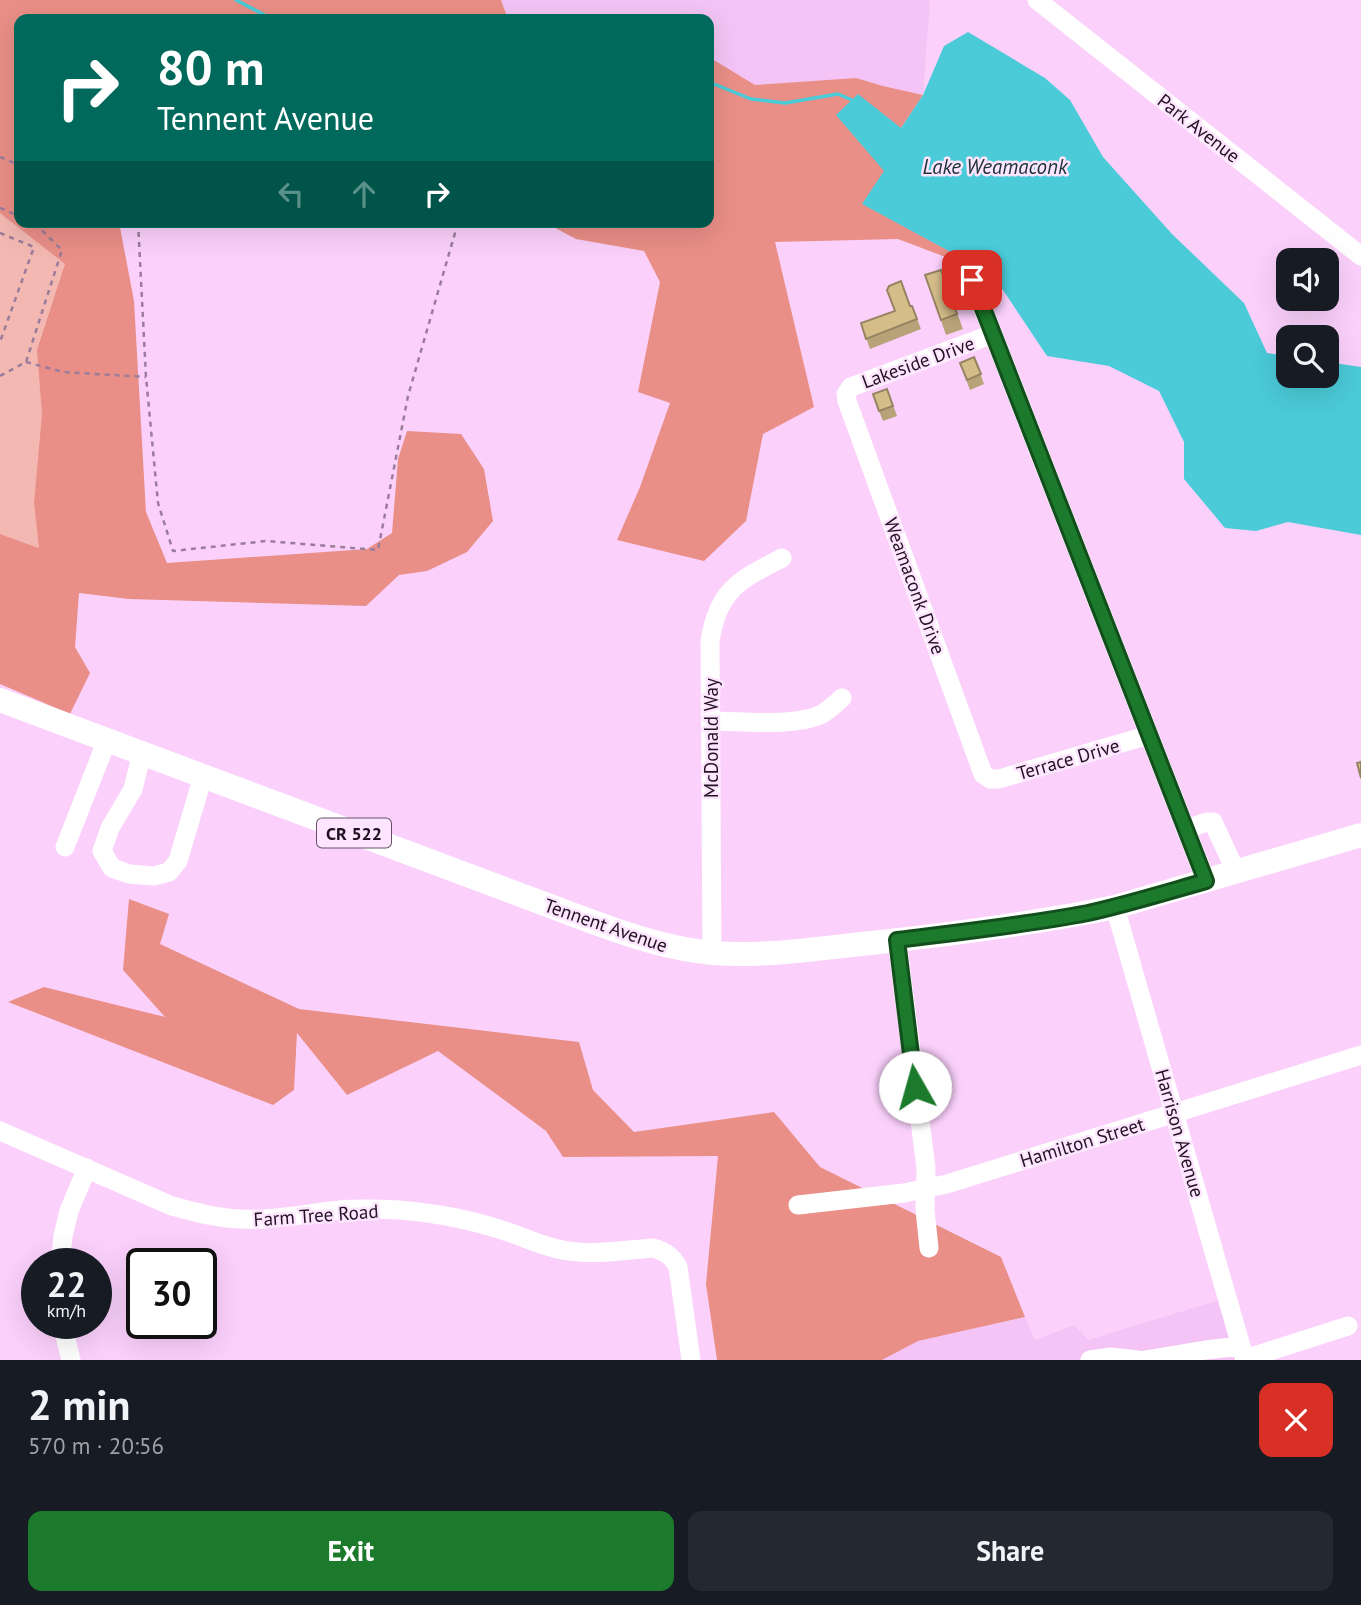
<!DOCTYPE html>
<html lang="en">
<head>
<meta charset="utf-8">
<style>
	:root { --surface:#171b24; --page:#242831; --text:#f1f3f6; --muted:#9ea1a6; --accent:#1b7a2b }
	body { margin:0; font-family:"PT Sans",sans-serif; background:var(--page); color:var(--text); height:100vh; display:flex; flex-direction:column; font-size:26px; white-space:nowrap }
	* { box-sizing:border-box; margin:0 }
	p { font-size:23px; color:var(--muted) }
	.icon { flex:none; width:38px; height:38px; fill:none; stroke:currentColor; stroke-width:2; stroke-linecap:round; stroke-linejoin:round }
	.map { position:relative; height:1360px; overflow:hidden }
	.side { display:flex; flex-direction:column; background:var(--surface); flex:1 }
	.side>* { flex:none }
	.hud { position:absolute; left:14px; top:14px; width:700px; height:214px; border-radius:14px; box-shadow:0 7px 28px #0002; background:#00695c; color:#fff; overflow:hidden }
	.buttons { position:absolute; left:1276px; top:248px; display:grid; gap:14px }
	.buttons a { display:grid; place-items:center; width:63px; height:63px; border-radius:14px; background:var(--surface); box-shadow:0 7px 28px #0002; font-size:35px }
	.speed { position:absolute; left:21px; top:1248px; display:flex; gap:14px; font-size:35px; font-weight:700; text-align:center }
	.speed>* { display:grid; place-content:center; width:91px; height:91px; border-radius:50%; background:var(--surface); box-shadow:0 7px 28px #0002; line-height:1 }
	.speed small { font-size:18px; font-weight:400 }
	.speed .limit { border:4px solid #111; border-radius:10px; background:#fff; color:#111 }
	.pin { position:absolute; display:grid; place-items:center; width:60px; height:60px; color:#fff; margin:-30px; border-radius:14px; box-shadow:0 4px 10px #0006 }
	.me { position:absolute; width:77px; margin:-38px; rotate:353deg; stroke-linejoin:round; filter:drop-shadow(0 0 5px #0008) }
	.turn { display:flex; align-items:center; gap:24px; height:147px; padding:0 28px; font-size:32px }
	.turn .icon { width:91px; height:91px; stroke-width:2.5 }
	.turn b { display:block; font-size:49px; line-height:60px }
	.lanes { display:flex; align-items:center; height:66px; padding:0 28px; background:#0003; justify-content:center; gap:35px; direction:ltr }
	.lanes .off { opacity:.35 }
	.round { display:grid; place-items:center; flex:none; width:74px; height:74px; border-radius:14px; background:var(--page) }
	.headline { display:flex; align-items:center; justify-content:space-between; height:119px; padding:0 28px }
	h1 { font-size:42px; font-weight:800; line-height:52px }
	.button { display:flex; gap:14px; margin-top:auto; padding:14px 28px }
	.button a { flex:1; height:80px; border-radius:14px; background:var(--accent); color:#fff; font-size:28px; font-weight:800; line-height:80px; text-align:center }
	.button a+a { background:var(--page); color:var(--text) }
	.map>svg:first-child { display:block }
	.built { fill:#f3c4f5 }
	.green { fill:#f3b8b2 }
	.forest { fill:#e98f87 }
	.water { fill:#4bcad8 }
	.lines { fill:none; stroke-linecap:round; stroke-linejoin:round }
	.stream { stroke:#4bcad8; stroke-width:3.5 }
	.path { stroke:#9a7c9b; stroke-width:2.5; stroke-dasharray:5 5; stroke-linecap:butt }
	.minor { stroke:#fff; stroke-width:19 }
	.major { stroke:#fff; stroke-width:24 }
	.wall { fill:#b7a377 }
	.building { fill:#d5bd8a; stroke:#958461; stroke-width:2 }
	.route-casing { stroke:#124f1c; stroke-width:18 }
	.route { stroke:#1b7a2b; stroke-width:12 }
	.labels { text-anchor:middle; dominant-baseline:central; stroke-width:5; stroke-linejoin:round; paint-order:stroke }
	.shield { fill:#fee5ff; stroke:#635164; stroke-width:2 }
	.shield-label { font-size:18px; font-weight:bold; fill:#201221 }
	.street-label { font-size:19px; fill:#201221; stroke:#fee5ff }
	.water-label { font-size:21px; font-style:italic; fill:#1d3235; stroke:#fee5ff }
</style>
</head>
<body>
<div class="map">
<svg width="1361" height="1360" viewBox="0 0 1361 1360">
	<rect width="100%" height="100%" fill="#fbd1fc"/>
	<path class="built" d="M501,0H930L923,95L883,86L856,78L755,85L709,57V19H508Z
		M1226,1298L1244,1360H882L918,1341L1025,1317L1035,1340L1074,1325L1088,1340Z"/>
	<path class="green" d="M0,0L19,19V222H115L39,548L0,534Z"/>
	<path class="forest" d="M0,0H501L508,19H19V222H119L134,301L146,512L167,563L367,549L392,533L398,459L407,431L461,434L484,469L493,521L467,552L427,571L399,575L366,606L129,599L79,593L75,647L90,673L70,714L0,684V534L39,548L34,503L42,414L37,350L65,264L0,213Z
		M709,57L755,85L856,78L883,86L923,95L901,128L884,172L863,204L993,275L898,239L775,242L814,407L763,434L746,521L704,561L617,540L640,487L670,403L638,392L660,282L644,251L576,239L544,222H709Z
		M129,899L169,914L160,944L299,1009L579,1042L593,1090L634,1132L774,1112L820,1167L1001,1257L1025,1317L918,1341L882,1360H717L706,1284L718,1156L563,1157L546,1131L438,1051L347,1095L297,1033L294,1090L273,1105L8,1002L44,987L165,1017L123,970Z"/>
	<path class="water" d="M968,32L1045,78L1070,100L1103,157L1172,234L1244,303L1267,353L1288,356V376H1326L1327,362L1361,367V535L1288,522L1256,531L1225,528L1184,479V442L1159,391L1109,366L1047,356L993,275L862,204L884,171L836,115L858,94L901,128L923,95L944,46Z"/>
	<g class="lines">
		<path class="stream" d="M236,0L272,19
			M709,82L751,99L785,103L838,94L852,100"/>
		<path class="path" d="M0,157L19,165
			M0,208L19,216
			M138,222L146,377L158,503L173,551L266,541L378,550L408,396L455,233L454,222
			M0,233L34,247L0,342
			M26,362L63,372L146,377
			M0,376L26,362L62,250L33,222"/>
		<path class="minor" d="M1037,0L1361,256
			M972,280L1206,881
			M993,334L851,387L846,394L847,401L983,774L990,779H999L1149,735
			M710,721C742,721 792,727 820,715C828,711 835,704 842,698
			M142,753L133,789L110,828L102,851L112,868L129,874L154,876L169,872L178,861L203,776
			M1186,829L1207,822H1213L1236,872
			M65,847L107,740
			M1115,907L1245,1360
			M897,940L926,1168L925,1210L929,1248
			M712,953L710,641C718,589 740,580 782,558
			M0,1131L172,1206C194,1212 216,1218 240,1219C273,1221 307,1213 340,1210C360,1208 379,1209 399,1210C436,1213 473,1220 508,1232C526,1238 544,1247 563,1250C591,1256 625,1250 653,1248C665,1251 672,1256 678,1267L691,1360
			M798,1205L904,1193L947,1184L1361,1055
			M60,1264L63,1236L69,1211L87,1168
			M64,1323L66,1340L71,1360
			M1245,1359L1348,1326
			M1090,1360L1111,1357L1138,1360
			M1145,1360L1205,1350L1241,1346"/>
		<path class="major" d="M0,700L590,921C631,936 670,949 713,953C763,957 813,949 862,944C947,935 1032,924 1115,907L1361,835"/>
	</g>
	<path class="wall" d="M941,270L963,329L946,335L925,275Z
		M912,306L921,329L870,349L861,323Z
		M974,357L984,384L970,390L960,363Z
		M887,389L897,416L883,421L879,411Z"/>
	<path class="building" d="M941,270L957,314L941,320L925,275Z
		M901,281L910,306H912L917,319L866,339L861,323L895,311L887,290L889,286Z
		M974,357L981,374L967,380L960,363Z
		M887,389L893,406L879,411L873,394Z
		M1361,762V778L1357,763Z"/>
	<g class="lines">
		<g class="route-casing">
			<path id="route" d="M915,1087L897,940C961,932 1025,925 1088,913C1128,904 1167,892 1206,881L972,280"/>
		</g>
		<use href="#route" class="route"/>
	</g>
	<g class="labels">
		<rect class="shield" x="317" y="818.5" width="74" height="29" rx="5"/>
		<g class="shield-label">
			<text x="354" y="833">CR 522</text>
		</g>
		<g class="street-label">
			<text transform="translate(1199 128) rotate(38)">Park Avenue</text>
			<text transform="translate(918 362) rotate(-20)">Lakeside Drive</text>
			<text transform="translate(915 586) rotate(70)">Weamaconk Drive</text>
			<text transform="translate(711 738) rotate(-90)">McDonald Way</text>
			<text transform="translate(1068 759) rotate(-16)">Terrace Drive</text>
			<text transform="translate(606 925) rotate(19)">Tennent Avenue</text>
			<text transform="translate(1180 1133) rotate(74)">Harrison Avenue</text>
			<text transform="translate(1082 1142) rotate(-17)">Hamilton Street</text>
			<text transform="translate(316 1215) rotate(-4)">Farm Tree Road</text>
		</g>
		<g class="water-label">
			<text x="995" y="166">Lake Weamaconk</text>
		</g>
	</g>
</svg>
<div class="buttons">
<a><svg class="icon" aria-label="sound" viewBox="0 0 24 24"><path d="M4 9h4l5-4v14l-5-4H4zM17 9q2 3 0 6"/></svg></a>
<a><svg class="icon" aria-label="search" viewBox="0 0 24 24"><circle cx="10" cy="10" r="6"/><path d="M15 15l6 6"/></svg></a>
</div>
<div class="speed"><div>22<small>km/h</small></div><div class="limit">30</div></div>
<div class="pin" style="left:972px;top:280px;background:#d93025"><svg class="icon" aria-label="arrive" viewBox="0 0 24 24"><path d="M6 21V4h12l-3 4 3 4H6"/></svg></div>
<svg class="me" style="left:915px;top:1087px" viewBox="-20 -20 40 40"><circle r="19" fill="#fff"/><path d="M0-13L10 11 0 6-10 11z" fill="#1b7a2b"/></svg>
<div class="hud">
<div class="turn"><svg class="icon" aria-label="right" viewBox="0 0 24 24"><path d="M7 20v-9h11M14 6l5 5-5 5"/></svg><div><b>80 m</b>Tennent Avenue</div></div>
<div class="lanes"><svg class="icon off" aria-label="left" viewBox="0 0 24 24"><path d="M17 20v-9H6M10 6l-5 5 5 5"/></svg><svg class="icon off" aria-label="ahead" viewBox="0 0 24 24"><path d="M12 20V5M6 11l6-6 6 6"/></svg><svg class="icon" aria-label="right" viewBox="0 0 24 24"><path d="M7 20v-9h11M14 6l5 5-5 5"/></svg></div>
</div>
</div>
<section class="side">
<div class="headline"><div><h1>2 min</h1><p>570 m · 20:56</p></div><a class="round" style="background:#d93025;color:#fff"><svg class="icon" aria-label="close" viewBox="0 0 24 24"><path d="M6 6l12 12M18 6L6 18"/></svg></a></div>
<div class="button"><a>Exit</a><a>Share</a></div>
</section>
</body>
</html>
